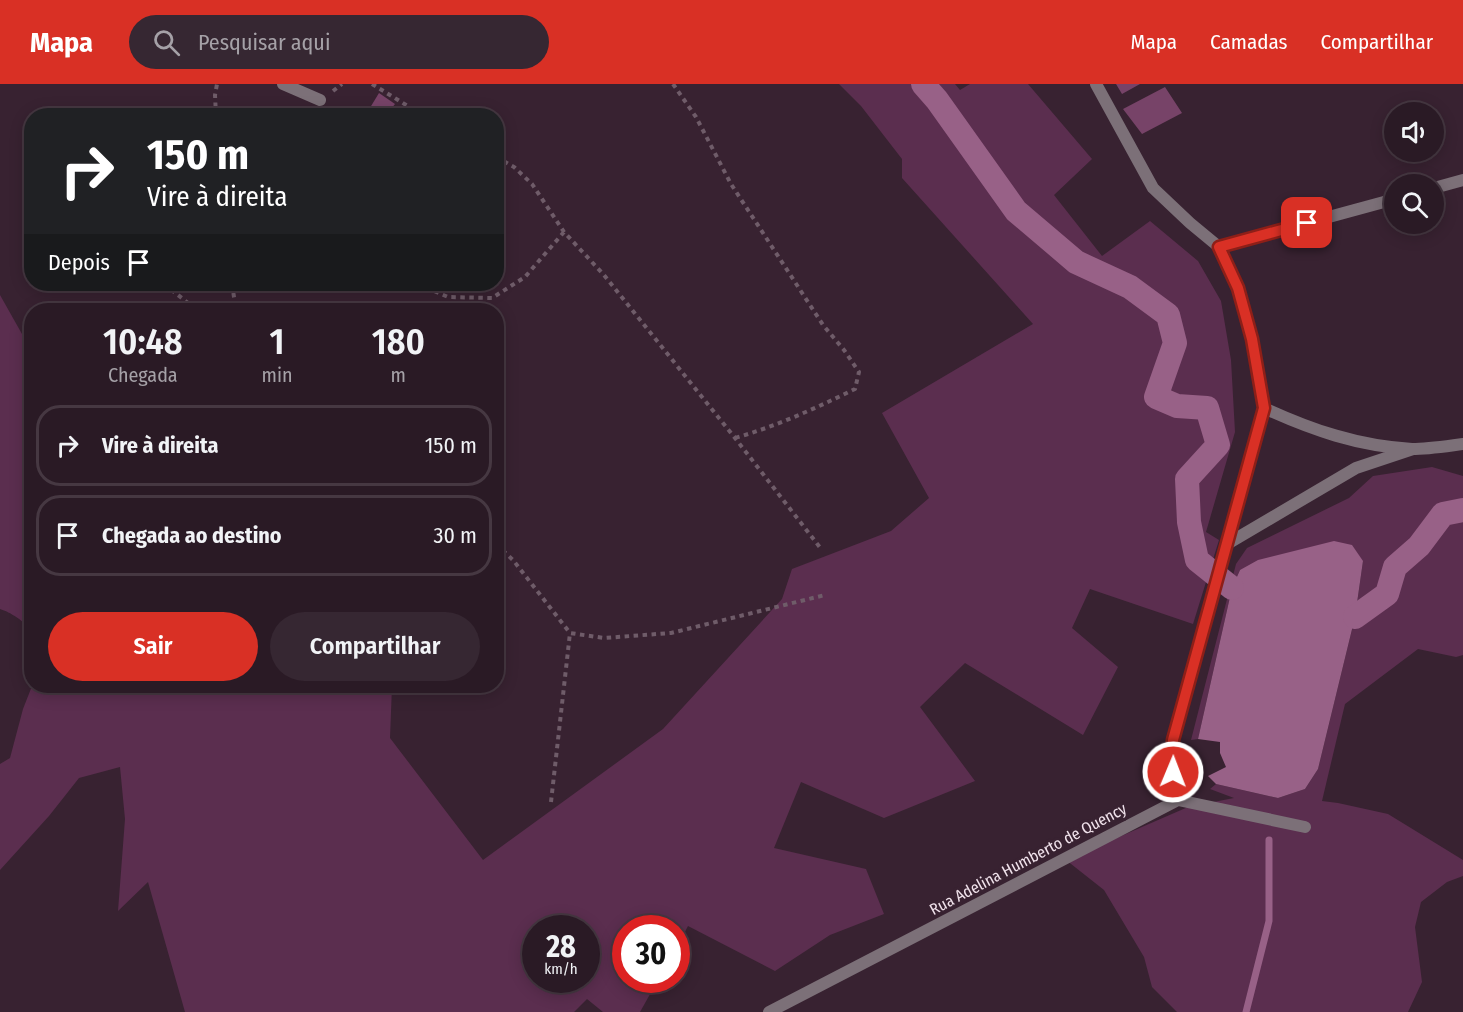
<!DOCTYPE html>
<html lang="pt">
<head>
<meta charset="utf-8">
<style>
	:root { --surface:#2a1a25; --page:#362732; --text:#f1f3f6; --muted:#a5a1a7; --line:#463842; --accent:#d93025 }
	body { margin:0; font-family:"Fira Sans Condensed",sans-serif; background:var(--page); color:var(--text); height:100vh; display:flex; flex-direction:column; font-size:22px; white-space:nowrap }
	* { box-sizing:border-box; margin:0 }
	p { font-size:20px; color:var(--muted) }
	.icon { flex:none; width:33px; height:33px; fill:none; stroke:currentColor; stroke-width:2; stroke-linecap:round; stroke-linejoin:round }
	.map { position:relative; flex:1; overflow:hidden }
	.sheet { position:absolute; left:24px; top:219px; width:480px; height:390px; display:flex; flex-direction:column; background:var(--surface); border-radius:24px; box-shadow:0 3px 15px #0003,0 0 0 2px var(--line) }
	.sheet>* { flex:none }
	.banner { position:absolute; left:24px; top:24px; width:480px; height:183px; border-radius:24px; box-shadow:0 3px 15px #0003,0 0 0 2px var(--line); background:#202124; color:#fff; overflow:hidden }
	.controls { position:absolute; left:1384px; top:18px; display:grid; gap:12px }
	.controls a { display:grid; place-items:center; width:60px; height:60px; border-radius:50%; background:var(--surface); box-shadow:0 3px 15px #0003,0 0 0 2px var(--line); font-size:30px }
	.speed { position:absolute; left:522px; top:831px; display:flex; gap:12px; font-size:30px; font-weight:700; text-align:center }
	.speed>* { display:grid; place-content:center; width:78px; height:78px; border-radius:50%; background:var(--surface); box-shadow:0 3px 15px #0003,0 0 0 2px var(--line); line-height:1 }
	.speed small { font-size:15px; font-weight:400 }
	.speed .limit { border:9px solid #d22; background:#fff; color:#111 }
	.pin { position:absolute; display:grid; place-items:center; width:51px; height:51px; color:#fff; margin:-26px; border-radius:12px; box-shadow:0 3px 9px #0006 }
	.me { position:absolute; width:66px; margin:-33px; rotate:1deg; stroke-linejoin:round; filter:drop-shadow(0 0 4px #0008) }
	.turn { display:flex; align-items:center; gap:21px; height:126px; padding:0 24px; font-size:27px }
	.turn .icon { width:78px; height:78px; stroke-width:2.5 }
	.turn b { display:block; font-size:42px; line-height:51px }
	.then { display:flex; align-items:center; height:57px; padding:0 24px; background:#0003; gap:12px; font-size:22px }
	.eta { display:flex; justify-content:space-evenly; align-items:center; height:102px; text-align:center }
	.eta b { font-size:36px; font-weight:600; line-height:42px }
	.action { display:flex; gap:12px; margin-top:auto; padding:12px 24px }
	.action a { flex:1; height:69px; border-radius:36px; background:var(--accent); color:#fff; font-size:24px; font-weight:600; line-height:69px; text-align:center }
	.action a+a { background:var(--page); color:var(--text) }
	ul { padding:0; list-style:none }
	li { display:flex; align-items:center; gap:18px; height:81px; margin:0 12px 9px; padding:0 12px; border:3px solid var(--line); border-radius:24px }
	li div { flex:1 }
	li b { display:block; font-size:22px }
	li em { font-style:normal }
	header { display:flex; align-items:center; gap:36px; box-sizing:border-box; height:84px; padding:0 30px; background:var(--accent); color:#fff }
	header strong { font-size:28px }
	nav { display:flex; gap:33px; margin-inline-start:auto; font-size:21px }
	.search { width:420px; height:54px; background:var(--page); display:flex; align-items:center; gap:15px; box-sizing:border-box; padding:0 21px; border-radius:33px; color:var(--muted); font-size:22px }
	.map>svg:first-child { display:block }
	.green { fill:#5b2e4f; fill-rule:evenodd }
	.water { fill:#986187 }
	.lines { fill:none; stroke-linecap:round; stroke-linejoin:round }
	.stream { stroke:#986187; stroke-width:7 }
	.canal { stroke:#986187; stroke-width:24 }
	.building { fill:#774368 }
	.path { stroke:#6f5c69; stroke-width:4; stroke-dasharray:4.5 4.5; stroke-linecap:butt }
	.lane { stroke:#7c7078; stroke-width:12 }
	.street { stroke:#7c7078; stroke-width:12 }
	.route-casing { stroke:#8d1f18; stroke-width:15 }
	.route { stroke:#d93025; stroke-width:10 }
	.labels { text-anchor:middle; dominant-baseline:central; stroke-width:6; stroke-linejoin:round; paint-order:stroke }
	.street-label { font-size:16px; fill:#f0e2eb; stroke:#382231 }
</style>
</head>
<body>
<header>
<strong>Mapa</strong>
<div class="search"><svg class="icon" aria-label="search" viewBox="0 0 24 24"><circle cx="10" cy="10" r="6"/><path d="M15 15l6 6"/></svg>Pesquisar aqui</div>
<nav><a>Mapa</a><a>Camadas</a><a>Compartilhar</a></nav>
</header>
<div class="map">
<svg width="1463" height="928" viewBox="0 0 1463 928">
	<rect width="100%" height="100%" fill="#382231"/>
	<path class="green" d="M839,0H955L960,6L970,0H1028L1092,75L1054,111L1102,172L1150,137L1198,177L1221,217L1231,276L1235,348L1206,448L1219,456L1193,540L1090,505L1072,544L1118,583L1083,651L965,579L920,623L975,697L884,734L801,698L774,764L866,785L884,830L830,851L775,887L688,842L677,863L676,844H626V896H658L640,928H603L587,915L574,928H185L148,798L118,827L125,735L120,683L79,694L49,732L0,786V680L10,674L23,625L32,602H392L390,654L483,776L663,645L782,515L792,485L891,447L929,414L882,329L1033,240L902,94V75L861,22ZM536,844H586V896H536Z
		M0,211L31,266V547C26,538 10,528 0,525Z
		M1432,383L1463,392V571L1456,573L1418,565L1345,620L1322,717L1338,719L1388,730L1463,776V792L1447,798L1421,818L1415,843L1422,898L1408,928H1177L1152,903L1144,873L1104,806L1066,776L1188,723L1234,714L1210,705L1216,700L1278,714L1305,705L1318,685L1355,533L1363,477L1240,486L1232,504L1198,655L1191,656L1236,480L1247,464L1349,414L1373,392Z"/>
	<path class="water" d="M1334,457L1352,461L1363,477L1355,533L1318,685L1305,705L1278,714L1216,700L1208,692L1226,683L1220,669V658L1198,655L1232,504L1240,486L1258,476Z"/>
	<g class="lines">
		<path class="stream" d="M1246,928L1269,837V756"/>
		<path class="canal" d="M923,0L937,16L1016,127L1076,178L1130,203L1168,231L1175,259L1156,313L1177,322L1207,324L1218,361L1187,395L1189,438L1197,476L1232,504
			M1355,533L1387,510L1395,483L1419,462L1443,430L1463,426"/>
	</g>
	<path class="building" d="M1116,0H1140L1122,10Z
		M1165,3L1182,29L1142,50L1123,25Z
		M379,9L395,20L391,25L401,32H365Z"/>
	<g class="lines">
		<path class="path" d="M372,0L424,32
			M673,0L696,33L731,100L823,241L844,266L859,288L855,305C816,324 777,342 735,354
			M333,7L342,0
			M216,32L215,11L217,0
			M496,73L514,83L532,100L564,148L604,191L735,354L822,466
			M164,200L197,226
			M232,200L236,226
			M418,200L448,213L492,214L525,193L564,148
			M496,460L513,476L570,549L604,554L671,549L825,511
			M551,718L570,549"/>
		<path class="lane" d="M283,0L320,16"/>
		<path class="street" d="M1096,0L1153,104L1190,139L1219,163L1238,204L1252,255L1264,324L1173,655V688L1178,716
			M1434,104L1463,96
			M1219,163L1395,115
			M1264,324C1312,346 1358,362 1412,365C1428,365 1447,362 1463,360
			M1227,460L1356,384L1413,365
			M1178,716L1305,743
			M769,928L1178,716"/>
	</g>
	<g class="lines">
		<g class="route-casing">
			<path id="route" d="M1173,688V656L1264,324L1252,255L1238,204L1219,163L1307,139"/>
		</g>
		<use href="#route" class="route"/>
	</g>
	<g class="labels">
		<g class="street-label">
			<text transform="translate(1028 775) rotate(-28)">Rua Adelina Humberto de Quency</text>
		</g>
	</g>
</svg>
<div class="controls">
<a><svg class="icon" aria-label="sound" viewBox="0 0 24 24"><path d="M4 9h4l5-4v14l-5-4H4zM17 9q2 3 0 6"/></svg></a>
<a><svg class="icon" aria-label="search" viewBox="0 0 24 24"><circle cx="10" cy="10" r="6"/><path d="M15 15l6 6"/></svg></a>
</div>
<div class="speed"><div>28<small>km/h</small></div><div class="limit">30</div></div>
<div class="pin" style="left:1307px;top:139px;background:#d93025"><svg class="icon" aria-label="arrive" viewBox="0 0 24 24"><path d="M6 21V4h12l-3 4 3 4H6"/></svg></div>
<svg class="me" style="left:1173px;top:688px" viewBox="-20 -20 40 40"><circle r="17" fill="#d93025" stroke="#fff" stroke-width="3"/><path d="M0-11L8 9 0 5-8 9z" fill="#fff"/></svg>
<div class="banner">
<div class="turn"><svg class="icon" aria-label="right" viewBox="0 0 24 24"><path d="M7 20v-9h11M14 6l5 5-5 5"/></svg><div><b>150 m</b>Vire à direita</div></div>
<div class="then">Depois<svg class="icon" aria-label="arrive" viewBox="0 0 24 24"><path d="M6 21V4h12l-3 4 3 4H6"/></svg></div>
</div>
<section class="sheet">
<div class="eta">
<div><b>10:48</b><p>Chegada</p></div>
<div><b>1</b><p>min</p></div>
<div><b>180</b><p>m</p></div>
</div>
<ul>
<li><svg class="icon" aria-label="right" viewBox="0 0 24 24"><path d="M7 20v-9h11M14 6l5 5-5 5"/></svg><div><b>Vire à direita</b></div><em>150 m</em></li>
<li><svg class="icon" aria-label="arrive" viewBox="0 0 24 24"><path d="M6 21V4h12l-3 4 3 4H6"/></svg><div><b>Chegada ao destino</b></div><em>30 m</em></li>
</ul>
<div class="action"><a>Sair</a><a>Compartilhar</a></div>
</section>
</div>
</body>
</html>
